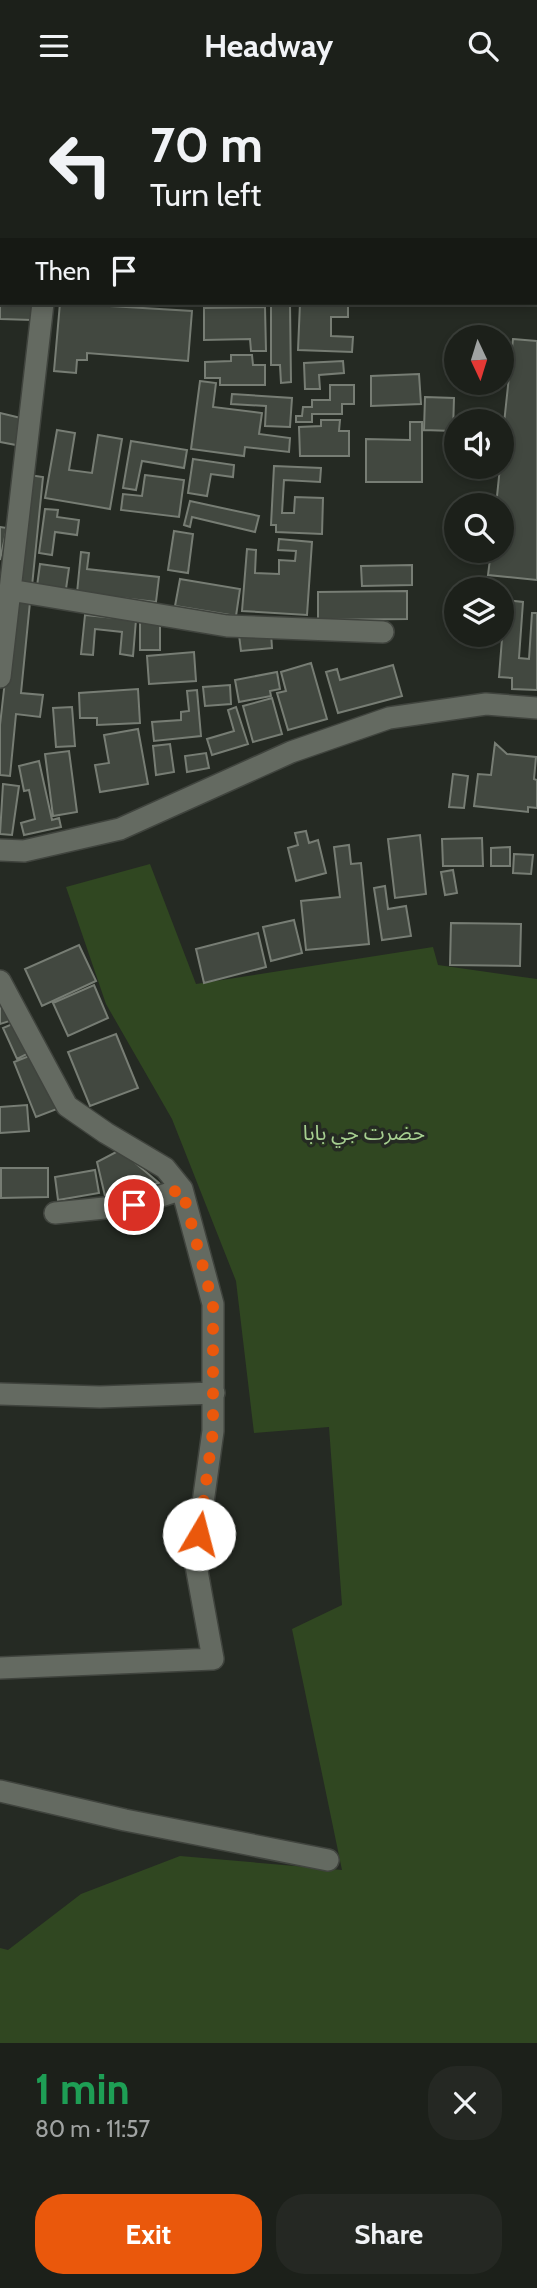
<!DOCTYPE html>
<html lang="en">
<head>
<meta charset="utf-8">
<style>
	:root { --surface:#1c201a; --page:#252823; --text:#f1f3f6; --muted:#a0a3a2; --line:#3a3e39; --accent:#ea580c }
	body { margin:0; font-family:Cabin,"Noto Sans Arabic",sans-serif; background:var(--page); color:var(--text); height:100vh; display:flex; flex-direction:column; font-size:26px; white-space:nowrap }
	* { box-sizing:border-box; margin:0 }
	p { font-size:23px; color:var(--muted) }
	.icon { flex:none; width:38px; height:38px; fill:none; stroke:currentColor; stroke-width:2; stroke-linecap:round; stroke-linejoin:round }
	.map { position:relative; height:1952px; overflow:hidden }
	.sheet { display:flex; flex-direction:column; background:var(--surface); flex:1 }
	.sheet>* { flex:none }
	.banner { position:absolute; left:0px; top:0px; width:537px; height:214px; box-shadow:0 4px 10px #0003,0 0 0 2px var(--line); background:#1c201a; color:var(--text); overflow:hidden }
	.needle { width:46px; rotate:176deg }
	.tools { position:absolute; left:444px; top:234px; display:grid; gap:14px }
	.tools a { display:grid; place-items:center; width:70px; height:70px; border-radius:50%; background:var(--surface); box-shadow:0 4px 10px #0003,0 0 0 2px var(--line); font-size:35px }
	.pin { position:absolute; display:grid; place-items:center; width:60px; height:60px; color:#fff; margin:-30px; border:4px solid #fff; border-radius:50%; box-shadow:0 2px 7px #0007 }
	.me { position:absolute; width:77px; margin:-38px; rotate:8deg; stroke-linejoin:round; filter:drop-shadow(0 0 5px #0008) }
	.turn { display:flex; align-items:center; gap:24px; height:147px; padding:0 35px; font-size:32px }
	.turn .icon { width:91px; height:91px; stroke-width:2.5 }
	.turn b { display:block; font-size:49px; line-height:60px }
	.then { display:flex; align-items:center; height:66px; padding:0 35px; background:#0003; gap:14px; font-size:26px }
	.round { display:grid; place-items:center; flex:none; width:74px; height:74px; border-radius:28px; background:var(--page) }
	.headline { display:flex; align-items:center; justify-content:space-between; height:119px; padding:0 35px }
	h1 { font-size:42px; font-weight:700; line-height:52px; color:#1e9e55 }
	.action { display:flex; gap:14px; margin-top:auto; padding:14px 35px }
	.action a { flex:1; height:80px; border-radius:28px; background:var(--accent); color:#fff; font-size:28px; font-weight:700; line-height:80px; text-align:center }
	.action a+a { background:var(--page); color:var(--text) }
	header { display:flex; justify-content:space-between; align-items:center; height:91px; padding:0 35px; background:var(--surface); font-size:32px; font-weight:700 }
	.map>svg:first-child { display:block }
	.green { fill:#304721 }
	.building { fill:#424840; stroke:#777d74; stroke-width:2 }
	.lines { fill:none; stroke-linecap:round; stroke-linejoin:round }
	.minor-casing { stroke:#40443e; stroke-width:24 }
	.highway-casing { stroke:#40443e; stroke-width:24 }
	.minor { stroke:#646a61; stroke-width:21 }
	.highway { stroke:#8db477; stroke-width:21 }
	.route { stroke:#ea580c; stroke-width:12; stroke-dasharray:0 21.6 }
	.labels { text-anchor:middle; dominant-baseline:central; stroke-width:7; stroke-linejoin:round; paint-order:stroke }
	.park-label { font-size:21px; fill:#a6cf90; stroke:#252a23 }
</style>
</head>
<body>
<header><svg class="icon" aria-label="menu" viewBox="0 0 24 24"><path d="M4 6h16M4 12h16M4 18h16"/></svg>Headway<svg class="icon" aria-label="search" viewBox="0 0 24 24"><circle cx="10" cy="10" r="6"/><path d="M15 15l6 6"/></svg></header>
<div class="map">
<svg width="537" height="1952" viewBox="0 0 537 1952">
	<rect width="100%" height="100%" fill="#252a23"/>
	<path class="green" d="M150,773L196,893L433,856L438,874L537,888V1952H0V1857L8,1859L81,1803L180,1765L342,1779L292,1538L342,1514L329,1336L254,1342L236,1190L172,1028L106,913L66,796Z"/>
	<path class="building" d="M0,200L2,212H32V229L0,228Z
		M60,212L192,220L188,270L87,262V269H77L76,282L54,280Z
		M271,212H290L291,291L281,292L280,274H271Z
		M300,212H348V226H331V245L353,246L352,261L298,259Z
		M265,216L266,260H251L250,248L204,249V217Z
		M513,248L537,250V489L488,484L491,460H502V415H496L500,376H502V351Z
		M231,264H252L253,274H265V294H220V287H205V271L231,270Z
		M343,270L344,282L319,284L320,298H305L304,272Z
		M419,283L421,313L371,315V285Z
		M200,290L216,292L213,316L262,322L259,343L290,347L289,361L245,356L244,365L191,358Z
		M330,294H354V313H342V323H312V331H296V325H302L303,316H312V309H330Z
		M232,303L292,307L290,336L265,335L266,315L231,313Z
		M425,306L454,307L453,340L424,339Z
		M0,322L21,327L16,354L0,351Z
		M321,329H340L339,340H349V365H300L299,336L321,335Z
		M410,331H422V391H366V348L410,349Z
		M57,339L75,342L69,379L92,382L98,344L122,348L110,418L45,407Z
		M131,350L187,359L184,377L142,370L136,399L123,397Z
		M193,368L234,374L233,386L211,383L207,405L188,402Z
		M274,375L321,377L320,391L284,389L282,422H294L295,406L323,407L322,443L276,441V434H271Z
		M29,384L43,386L32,495L18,493Z
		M145,384L184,389L179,426L121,419L123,403L142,405Z
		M190,410L259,425L255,441L192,426L190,436L184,434Z
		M45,418L58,419L57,426L79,429L77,444L55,441L52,464L39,462Z
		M0,436L7,437L0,469Z
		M174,440L193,443L188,482L168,479Z
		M279,448L312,451L307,524L242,520L247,458L256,459L255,482L279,483V469L295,470L296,460L278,459Z
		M81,461L89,462L87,478L159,486L156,511L77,502Z
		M40,473L69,477L66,498L37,495Z
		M412,474V494L362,495L361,475Z
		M180,488L240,498L236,525L175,515Z
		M407,500V528L318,529V501Z
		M14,509L30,511L21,602L43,604L40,626L16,623L10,685L0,684V634Z
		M505,509L523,511L519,567L529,568L532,522H537V599L512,598V587L499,586Z
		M85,524L136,529L133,565L120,563L122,541L95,538L93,564L81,563Z
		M140,525H160V559H140Z
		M271,542L272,557L241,560L239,544Z
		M194,561L196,590L149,593L147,565Z
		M311,572L327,628L288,639L277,602L286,600L281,581Z
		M393,574L402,605L338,622L326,581L337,578L340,589Z
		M277,581L280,598L270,600L271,605L239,611L235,589Z
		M230,594L231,613L205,615L203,596Z
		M138,598L140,632L97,634V627H80L79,602Z
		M197,599L201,645L154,650L152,631L181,629V621L189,620L187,600Z
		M272,607L282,643L253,651L243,615Z
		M72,616L75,655L56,656L53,617Z
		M236,616L248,653L212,664L207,648L234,640L228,619Z
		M138,638L148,693L100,701L95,674L109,672L104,644Z
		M495,652L507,663L536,666L534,688L537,689V717L528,716V721L474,715L478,683L491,684Z
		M170,653L174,681L156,684L153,655Z
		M69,660L77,721L53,725L45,663Z
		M206,662L209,677L187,681L185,665Z
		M39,670L52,729L59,727L61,736L24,744L21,732L35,728L29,699L24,700L19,675Z
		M453,683L468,685L464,717L449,716Z
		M3,693L19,695L12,744L0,743Z
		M306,740L309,752L318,749L326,782L296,790L288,757L298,754L295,742Z
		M420,744L426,803L395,807L388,748Z
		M482,747L483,775H443L442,748Z
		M349,754L351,773L361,772L369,853L306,859L301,810L340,806L334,756Z
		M510,756V775H491V757Z
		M514,763L533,764L531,783L513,782Z
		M453,779L457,802L445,804L441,781Z
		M385,795L388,818L406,815L411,845L382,849L374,797Z
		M294,829L302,862L271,870L263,836Z
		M451,832L521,833L520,875L450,874Z
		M258,842L266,876L204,892L196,858Z
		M79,854L96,890L42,915L25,878Z
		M94,894L108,927L68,945L53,912Z
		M0,899L16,928L0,933Z
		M17,931L31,961L17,968L3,937Z
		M116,943L138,997L90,1015L68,961Z
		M34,963L57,1018L36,1026L14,971Z
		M27,1014L29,1040L0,1042V1016Z
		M120,1059L159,1092L105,1105L97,1071Z
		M1,1077H48V1106L1,1107Z
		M95,1079L99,1102L58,1109L55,1086Z"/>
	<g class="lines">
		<g class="minor-casing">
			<path id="minor" d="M10,499L227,535L383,541
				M0,586L43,212
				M0,759L24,760L120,738L291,661L389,627L486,613L537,617
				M0,890L67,1015L106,1042L165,1077L182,1098L213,1213V1340L195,1469L213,1568L0,1577
				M55,1122L134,1114L182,1098
				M0,1303L100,1306L214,1302
				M0,1700L125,1729L328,1769"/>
		</g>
		<g class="highway-casing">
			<path id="highway" d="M0,133H2
				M536,164H537"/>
		</g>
		<use href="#minor" class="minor"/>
		<use href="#highway" class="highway"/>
	</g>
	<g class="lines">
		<path class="route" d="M134,1114L182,1098L213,1213V1340L199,1443"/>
	</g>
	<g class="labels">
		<g class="park-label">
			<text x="364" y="1041">حضرت جي بابا</text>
		</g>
	</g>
</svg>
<div class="tools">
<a><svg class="needle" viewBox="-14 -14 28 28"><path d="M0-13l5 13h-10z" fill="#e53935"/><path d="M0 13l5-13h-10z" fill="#a0a3a2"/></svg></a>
<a><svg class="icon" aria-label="sound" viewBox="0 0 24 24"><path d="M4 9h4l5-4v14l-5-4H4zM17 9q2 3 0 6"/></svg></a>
<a><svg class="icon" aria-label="search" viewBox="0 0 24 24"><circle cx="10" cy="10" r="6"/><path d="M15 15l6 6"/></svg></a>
<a><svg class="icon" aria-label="layers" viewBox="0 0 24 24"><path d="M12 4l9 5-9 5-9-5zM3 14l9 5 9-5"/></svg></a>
</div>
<div class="pin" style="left:134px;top:1114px;background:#d93025"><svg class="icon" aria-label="arrive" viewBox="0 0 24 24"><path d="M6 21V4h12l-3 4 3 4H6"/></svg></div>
<svg class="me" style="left:199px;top:1443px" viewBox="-20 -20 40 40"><circle r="19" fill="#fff"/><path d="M0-13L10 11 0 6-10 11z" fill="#ea580c"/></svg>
<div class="banner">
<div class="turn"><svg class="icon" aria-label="left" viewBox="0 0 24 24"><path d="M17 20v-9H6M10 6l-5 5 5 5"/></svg><div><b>70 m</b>Turn left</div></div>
<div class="then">Then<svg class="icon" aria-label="arrive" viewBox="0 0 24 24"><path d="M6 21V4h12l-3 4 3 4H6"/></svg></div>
</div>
</div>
<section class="sheet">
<div class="headline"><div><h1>1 min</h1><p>80 m · 11:57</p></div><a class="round"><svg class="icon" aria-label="close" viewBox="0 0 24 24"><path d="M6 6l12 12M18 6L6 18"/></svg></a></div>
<div class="action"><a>Exit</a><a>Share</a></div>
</section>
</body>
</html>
